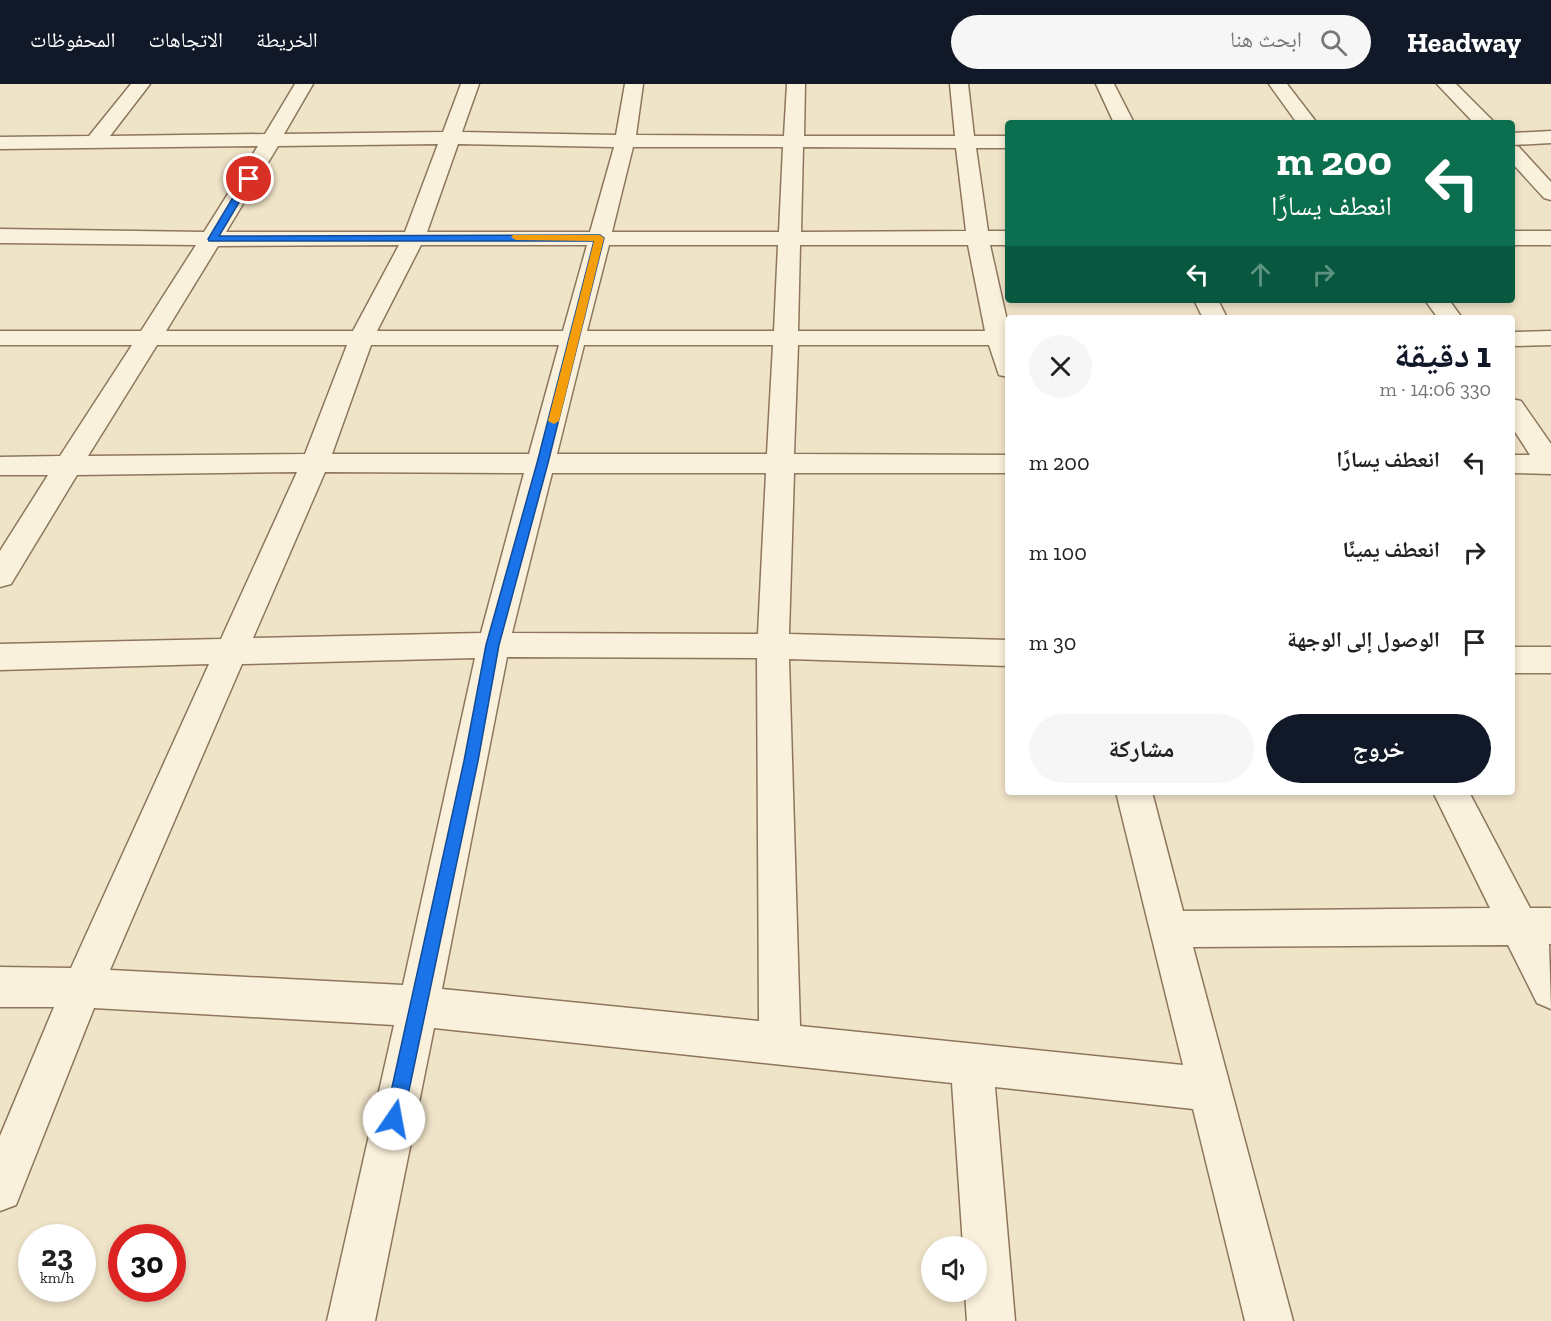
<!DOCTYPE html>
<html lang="ar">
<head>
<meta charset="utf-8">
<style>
	:root { --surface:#fff; --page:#f6f6f6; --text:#222; --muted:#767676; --accent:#111827 }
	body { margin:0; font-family:"Zilla Slab","Noto Naskh Arabic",serif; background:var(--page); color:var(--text); direction:rtl; height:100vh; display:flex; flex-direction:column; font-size:22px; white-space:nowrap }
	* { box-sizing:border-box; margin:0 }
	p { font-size:20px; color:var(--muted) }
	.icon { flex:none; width:33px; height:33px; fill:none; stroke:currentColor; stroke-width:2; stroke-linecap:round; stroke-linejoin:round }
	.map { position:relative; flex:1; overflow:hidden; direction:ltr }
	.sheet { position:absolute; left:1005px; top:231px; width:510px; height:480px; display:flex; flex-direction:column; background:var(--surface); border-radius:6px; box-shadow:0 3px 9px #0003; direction:rtl }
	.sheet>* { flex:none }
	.top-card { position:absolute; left:1005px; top:36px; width:510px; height:183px; border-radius:6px; box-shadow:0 3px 9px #0003; direction:rtl; background:#0b6e4f; color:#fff; overflow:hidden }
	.tools { position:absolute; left:921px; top:1152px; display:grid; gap:12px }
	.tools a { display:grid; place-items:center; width:66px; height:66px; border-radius:50%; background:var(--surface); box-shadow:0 3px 9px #0003; font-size:30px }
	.speed { position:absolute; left:18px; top:1140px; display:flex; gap:12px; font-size:30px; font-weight:700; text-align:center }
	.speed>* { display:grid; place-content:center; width:78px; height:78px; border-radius:50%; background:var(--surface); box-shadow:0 3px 9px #0003; line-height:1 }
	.speed small { font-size:15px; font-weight:400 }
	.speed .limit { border:9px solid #d22; background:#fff; color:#111 }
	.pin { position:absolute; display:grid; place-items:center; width:51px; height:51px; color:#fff; margin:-26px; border:3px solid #fff; border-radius:50%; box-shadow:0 2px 6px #0007 }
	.me { position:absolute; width:66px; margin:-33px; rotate:12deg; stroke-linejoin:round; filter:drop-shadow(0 0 4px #0008) }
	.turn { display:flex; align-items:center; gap:21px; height:126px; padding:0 24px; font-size:27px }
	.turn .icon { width:78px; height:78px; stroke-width:2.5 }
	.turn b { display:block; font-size:42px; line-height:51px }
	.lanes { display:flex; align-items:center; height:57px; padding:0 24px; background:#0003; justify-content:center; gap:30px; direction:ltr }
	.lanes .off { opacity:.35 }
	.round { display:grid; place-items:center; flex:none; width:63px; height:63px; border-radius:32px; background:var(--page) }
	.overview { display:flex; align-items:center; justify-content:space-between; height:102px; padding:0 24px }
	h1 { font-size:36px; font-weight:800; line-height:45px; color:var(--accent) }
	.button { display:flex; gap:12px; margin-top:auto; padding:12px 24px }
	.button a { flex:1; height:69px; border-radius:36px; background:var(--accent); color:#fff; font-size:24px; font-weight:800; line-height:69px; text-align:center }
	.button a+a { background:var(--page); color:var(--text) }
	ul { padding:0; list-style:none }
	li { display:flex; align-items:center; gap:18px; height:90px; padding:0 24px }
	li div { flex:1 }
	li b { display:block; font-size:22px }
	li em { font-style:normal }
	header { display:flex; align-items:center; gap:36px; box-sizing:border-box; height:84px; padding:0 30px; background:var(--accent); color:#fff }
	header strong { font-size:28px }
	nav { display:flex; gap:33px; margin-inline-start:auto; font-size:21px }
	.search { width:420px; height:54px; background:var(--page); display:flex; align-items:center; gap:15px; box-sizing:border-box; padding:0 21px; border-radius:33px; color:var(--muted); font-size:22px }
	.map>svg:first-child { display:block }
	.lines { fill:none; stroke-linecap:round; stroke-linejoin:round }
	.minor-casing { stroke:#8d765c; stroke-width:3 }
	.minor { fill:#faf1dc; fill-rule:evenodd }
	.route { fill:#1a73e8; stroke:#114b97; stroke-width:1.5 }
	.slow { fill:#f59e0b }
</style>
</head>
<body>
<header>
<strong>Headway</strong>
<div class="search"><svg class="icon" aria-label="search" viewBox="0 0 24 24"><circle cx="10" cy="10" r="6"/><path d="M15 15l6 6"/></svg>ابحث هنا</div>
<nav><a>الخريطة</a><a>الاتجاهات</a><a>المحفوظات</a></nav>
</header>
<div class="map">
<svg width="1551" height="1237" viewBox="0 0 1551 1237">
	<rect width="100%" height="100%" fill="#f0e4c8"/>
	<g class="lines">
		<g class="minor-casing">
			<path id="minor" d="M131,0H150L110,52L265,50L295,0H313L284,50L443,48L461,0H479L462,48L616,51L625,0H643L636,51L784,52L787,0H805L804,52H955L950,0H968L974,52H1008V64H976L988,147H1008V161H990L1008,241V293L999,291L989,261H798L794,370L1008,371V389H794L789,550L1008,556V582L789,575L800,942L1183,981L1116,708H1152L1183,827L1490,824L1433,708H1469L1530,824H1551V860H1549L1551,925L1537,919L1508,861L1193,863L1293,1237H1245L1193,1025L995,1003L1015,1237H967L965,1208H976V1162H963L952,999L434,944L375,1237H327L394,941L94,924L16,1121L0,1127V1052L54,923H0V883L71,884L209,580L0,586V560L221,555L297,388L77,391L11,500L0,503V467L48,391H0V373L60,372L132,261H0V247H141L196,161L0,159V145L204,148L258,62L0,65V53L89,52ZM438,60L405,148H226L278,62ZM458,60L614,63L590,148H427ZM633,63H783L779,148H612ZM803,63L956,64L966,147L801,148ZM399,161L353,247H166L218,162ZM421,161H587L563,247H377ZM609,161H778L774,247H587ZM800,161H968L985,247H798ZM157,261H347L305,370L88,372ZM371,261H559L529,370H332ZM584,261H773L767,370H557ZM325,388L524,389L481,549L253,554ZM552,389H766L758,550L512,549ZM507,573L757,574L759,937L442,905ZM475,574L403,901L110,886L242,580Z
				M1096,0H1114L1134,39H1114Z
				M1269,0H1287L1317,39H1297Z
				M1437,0H1456L1495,39H1474Z
				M1551,47V59L1512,61V49Z
				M1512,61L1519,63L1551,98V116L1544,114L1512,79Z
				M1512,147H1551V161H1512Z
				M1194,216H1218L1227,234H1203Z
				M1425,216H1449L1462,234H1438Z
				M1551,247V261L1512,262V248Z
				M1512,315L1521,317L1551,360V390L1512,389V371H1530L1512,343Z
				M1512,563H1551V589H1512Z"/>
		</g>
		<use href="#minor" class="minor"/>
	</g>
	<path class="route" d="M249,92L253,95L219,152L600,151L604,154L548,379L499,561L478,677L403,1035L400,1041L394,1043L387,1041L385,1035L464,677L486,561L537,379L594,157H209L208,155L244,95Z"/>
	<path class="slow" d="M513,151H600L604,154L559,337L554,340L548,337L594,157L516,156L511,153Z"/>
</svg>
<div class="tools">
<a><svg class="icon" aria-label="sound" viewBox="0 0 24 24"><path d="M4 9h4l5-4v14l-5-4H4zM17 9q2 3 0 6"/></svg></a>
</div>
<div class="speed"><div>23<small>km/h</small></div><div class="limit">30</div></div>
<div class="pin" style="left:249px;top:95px;background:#d93025"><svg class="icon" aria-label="arrive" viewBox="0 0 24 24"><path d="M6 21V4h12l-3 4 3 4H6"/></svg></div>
<svg class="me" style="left:394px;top:1035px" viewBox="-20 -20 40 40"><circle r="19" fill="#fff"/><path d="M0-13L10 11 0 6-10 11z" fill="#1a73e8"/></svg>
<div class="top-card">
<div class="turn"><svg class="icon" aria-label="left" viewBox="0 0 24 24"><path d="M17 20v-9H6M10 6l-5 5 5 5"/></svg><div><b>200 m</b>انعطف يسارًا</div></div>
<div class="lanes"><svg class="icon" aria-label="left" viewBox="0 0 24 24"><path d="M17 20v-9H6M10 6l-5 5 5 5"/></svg><svg class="icon off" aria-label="ahead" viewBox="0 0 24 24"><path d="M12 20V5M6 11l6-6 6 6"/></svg><svg class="icon off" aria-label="right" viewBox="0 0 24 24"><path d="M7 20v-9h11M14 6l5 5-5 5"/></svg></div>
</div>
<section class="sheet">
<div class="overview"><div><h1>1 دقيقة</h1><p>330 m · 14:06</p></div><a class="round"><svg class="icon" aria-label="close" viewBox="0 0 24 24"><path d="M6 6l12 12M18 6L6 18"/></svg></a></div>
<ul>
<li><svg class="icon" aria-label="left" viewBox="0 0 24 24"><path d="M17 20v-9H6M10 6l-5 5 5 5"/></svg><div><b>انعطف يسارًا</b></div><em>200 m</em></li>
<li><svg class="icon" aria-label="right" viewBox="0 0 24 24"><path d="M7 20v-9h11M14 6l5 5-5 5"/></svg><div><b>انعطف يمينًا</b></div><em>100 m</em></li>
<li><svg class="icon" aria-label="arrive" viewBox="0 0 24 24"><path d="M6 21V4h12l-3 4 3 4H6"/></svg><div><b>الوصول إلى الوجهة</b></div><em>30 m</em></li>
</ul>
<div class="button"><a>خروج</a><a>مشاركة</a></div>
</section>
</div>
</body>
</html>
